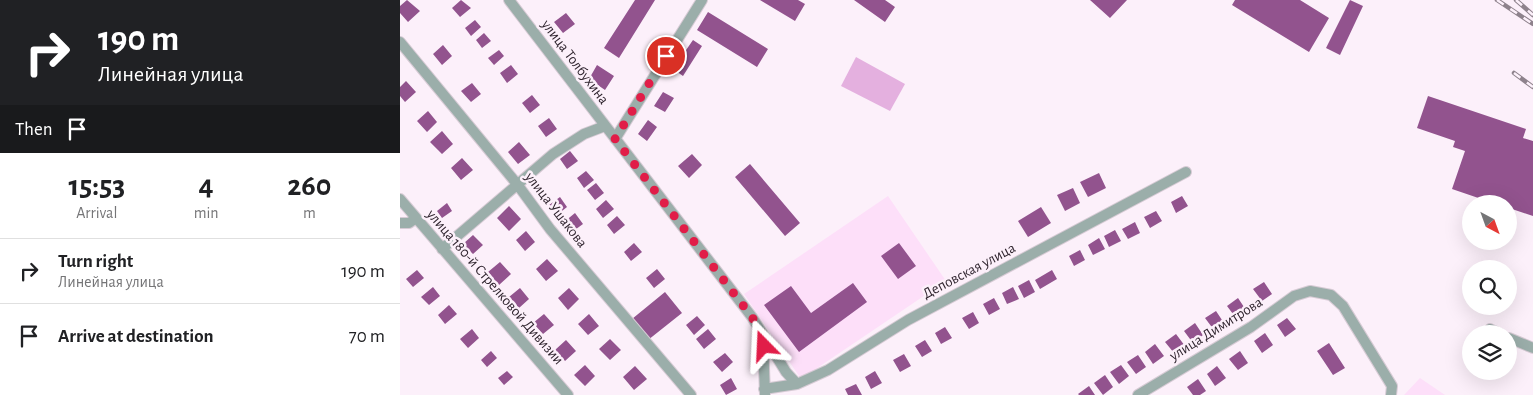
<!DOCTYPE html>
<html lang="en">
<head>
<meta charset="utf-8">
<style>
	:root { --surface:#fff; --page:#f2f2f2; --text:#202124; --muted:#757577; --line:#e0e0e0 }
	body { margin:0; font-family:"Alegreya Sans",sans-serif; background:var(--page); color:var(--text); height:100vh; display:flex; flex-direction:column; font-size:19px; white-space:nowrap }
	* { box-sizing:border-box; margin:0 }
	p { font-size:16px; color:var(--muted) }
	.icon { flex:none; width:28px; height:28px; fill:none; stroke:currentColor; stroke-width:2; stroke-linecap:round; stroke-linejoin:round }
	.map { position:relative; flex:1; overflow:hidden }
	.details { display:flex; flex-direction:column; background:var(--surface); width:400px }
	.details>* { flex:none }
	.top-card { background:#202124; color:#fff; overflow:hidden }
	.needle { width:32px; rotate:139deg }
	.controls { position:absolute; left:1062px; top:195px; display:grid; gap:10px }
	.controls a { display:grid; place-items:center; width:55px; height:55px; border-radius:50%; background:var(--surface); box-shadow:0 5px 20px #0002; font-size:25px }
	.pin { position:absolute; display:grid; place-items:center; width:42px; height:42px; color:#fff; margin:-21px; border:2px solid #fff; border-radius:50%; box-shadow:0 1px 5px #0007 }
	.me { position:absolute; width:55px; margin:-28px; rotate:339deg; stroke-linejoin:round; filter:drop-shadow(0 0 4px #0008) }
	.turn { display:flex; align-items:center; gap:18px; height:105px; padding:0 15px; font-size:22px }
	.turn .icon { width:65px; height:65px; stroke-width:2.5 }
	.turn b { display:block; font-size:35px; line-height:42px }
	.then { display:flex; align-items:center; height:48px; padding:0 15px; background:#0003; gap:10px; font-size:19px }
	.eta { display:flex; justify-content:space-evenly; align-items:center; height:85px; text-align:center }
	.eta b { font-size:30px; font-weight:600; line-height:35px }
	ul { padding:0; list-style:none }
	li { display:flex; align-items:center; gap:15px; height:65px; padding:0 15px; border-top:1px solid var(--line) }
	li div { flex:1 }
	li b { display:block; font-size:19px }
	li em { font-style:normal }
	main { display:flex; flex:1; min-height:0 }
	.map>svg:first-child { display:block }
	.built { fill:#fddff9 }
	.green { fill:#e4b0df }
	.building { fill:#92538e }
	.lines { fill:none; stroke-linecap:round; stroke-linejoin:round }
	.minor-casing { stroke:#d7cbd5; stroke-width:12 }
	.minor { stroke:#9baeaa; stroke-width:10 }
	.rail-casing { stroke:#8e828c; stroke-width:4.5 }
	.rail { stroke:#fcf0fa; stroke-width:2.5; stroke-dasharray:8; stroke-linecap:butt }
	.route { stroke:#e11d48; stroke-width:9; stroke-dasharray:0 16.2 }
	.labels { text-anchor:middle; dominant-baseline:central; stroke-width:5; stroke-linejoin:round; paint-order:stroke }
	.street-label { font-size:15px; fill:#2f242e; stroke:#fcf0fa }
</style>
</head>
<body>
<main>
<section class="details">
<div class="top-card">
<div class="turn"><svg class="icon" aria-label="right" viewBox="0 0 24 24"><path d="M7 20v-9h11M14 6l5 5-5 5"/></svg><div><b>190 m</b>Линейная улица</div></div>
<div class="then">Then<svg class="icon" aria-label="arrive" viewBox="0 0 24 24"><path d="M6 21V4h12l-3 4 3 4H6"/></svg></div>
</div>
<div class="eta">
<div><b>15:53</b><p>Arrival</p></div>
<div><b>4</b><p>min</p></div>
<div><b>260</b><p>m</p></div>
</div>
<ul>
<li><svg class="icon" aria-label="right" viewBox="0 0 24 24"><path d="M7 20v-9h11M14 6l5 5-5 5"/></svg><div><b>Turn right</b><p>Линейная улица</p></div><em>190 m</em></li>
<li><svg class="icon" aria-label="arrive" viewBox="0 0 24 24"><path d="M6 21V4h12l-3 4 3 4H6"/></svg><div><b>Arrive at destination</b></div><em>70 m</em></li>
</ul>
</section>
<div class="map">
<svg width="1133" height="395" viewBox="0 0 1133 395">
	<rect width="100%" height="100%" fill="#fcf0fa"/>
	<path class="built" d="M488,196L546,281L401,379L344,294Z
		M1020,378L1045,395H1004Z"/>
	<path class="green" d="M456,57L505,84L490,111L441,86Z"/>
	<path class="building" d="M7,0L20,11L8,22L0,13V6Z
		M61,0L71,8L60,17L52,8Z
		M235,0H255L219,58L204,48Z
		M360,0H398L405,4L395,21Z
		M454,0H485L495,7L485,22Z
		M690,0H727L710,18Z
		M835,0H900L929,18L909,52L832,5Z
		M950,0L963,6L940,55L926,48Z
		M308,12L368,49L357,67L297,30Z
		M166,13L175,24L163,33L154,22Z
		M75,20L81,27L71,36L65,28Z
		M84,33L91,41L82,48L76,40Z
		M293,40L302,46L283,76L273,69Z
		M43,45L52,56L42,65L33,54Z
		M99,50L104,56L94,65L88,58Z
		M111,65L118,74L107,83L100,73Z
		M197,65L214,76L205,90L189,79Z
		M6,81L16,92L5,102L0,96V87Z
		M72,83L81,94L71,102L61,91Z
		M263,92L274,98L265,112L254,106Z
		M132,95L140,105L130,113L122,103Z
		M1028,96L1126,129L1123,138L1133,141V216L1109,208V204H1096L1052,189L1065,151L1053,147L1055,141L1017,128Z
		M28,111L37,122L27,132L17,121Z
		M149,118L157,129L146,137L138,126Z
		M248,120L257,127L247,141L238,134Z
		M42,131L53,144L42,154L30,142Z
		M119,142L130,155L118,164L108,152Z
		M170,151L178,161L167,169L160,159Z
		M292,154L302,165L289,178L278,166Z
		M62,158L73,170L61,180L51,168Z
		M350,164L400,223L385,236L335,177Z
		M186,171L194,180L184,188L177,178Z
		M699,173L706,188L688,197L680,182Z
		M196,183L204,193L195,200L187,190Z
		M673,188L680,203L665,211L657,195Z
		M782,196L788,206L776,213L771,202Z
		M160,197L167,207L157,215L149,205Z
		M206,200L214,209L203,218L196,209Z
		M47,203L52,211L42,218L37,211Z
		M109,206L121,219L109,231L97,218Z
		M641,207L651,223L628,237L618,221Z
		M756,211L762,221L750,228L744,217Z
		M175,213L183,224L172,232L164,222Z
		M217,216L225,225L214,234L207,225Z
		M735,222L740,233L728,239L722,229Z
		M715,230L721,241L709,247L704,236Z
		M126,231L135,242L125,251L116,240Z
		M73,235L83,245L73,254L63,244Z
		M699,238L705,249L693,255L688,245Z
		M234,243L242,252L231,261L224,252Z
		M499,243L516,266L498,279L481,256Z
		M680,250L685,260L674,266L669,256Z
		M147,259L158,271L146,281L136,269Z
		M100,262L111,274L99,285L88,272Z
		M257,269L265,279L254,288L246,278Z
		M17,270L24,278L13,287L6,279Z
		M652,270L657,279L640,289L635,280Z
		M629,280L635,292L624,298L618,286Z
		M864,282L872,294L862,301L853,289Z
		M453,283L467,302L399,352L364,305L391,286L411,313Z
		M33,287L40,296L29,305L21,297Z
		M613,287L619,299L607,304L602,293Z
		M120,288L129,299L119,308L109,297Z
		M169,288L179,299L168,310L158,298Z
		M265,292L282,313L248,340L232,319Z
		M594,298L600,309L589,315L583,304Z
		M838,298L846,310L836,318L827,306Z
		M49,305L57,314L45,324L38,315Z
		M816,311L824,323L814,330L805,318Z
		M573,312L579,323L569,329L562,318Z
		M144,314L154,325L143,334L133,323Z
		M189,314L199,326L188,335L178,324Z
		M297,316L305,325L294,335L286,325Z
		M887,318L896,329L885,337L877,325Z
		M795,323L803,335L793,343L784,331Z
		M545,327L552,338L541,344L535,333Z
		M72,329L79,338L68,348L60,339Z
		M308,329L316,339L304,349L296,339Z
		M865,333L873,345L862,353L854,341Z
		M776,334L785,346L774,353L765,342Z
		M210,339L221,350L210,360L199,349Z
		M166,340L176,351L165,361L155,350Z
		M525,340L532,351L522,357L515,346Z
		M929,343L945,368L933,375L917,351Z
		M755,344L764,356L753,364L745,352Z
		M91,351L97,358L87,367L81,360Z
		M840,351L848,363L838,370L829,359Z
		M325,353L333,362L322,372L313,362Z
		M504,354L511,366L500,372L493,360Z
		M738,355L746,367L736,374L727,362Z
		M185,365L195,376L185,386L174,375Z
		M721,365L729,376L719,384L710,372Z
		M235,366L247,379L234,390L223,377Z
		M817,366L826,378L815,386L807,374Z
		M107,371L113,377L104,385L98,378Z
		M475,371L482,383L471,389L465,377Z
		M705,375L713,387L703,395L694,383Z
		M331,378L337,389L326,395L320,385Z
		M798,379L806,391L800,395H793L787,387Z
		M456,384L462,395H448L445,389Z
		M689,386L695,395H679L678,394Z"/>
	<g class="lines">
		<g class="minor-casing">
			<path id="minor" d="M109,0L352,317L386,372L397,384
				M0,42L117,184L150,229L291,395
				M215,139L302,0
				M0,199L168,395
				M0,223H9L16,218
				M42,249L153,154L184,134L205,126
				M1090,329L1100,334
				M1109,338L1133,348
				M363,340L365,395
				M364,389L397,384L428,370L508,320L786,172
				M738,395L851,327L894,296L910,291L931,295L943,306L992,386L991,395"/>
		</g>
		<use href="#minor" class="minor"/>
		<g class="rail-casing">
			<path id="rail" d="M1097,0L1133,24
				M1116,0L1133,15
				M1114,73L1133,87"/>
		</g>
		<use href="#rail" class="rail"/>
	</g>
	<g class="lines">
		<path class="route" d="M266,56L215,139L352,317L362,334L364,346"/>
	</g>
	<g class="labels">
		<g class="street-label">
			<text transform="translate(175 62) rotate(53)">улица Толбухина</text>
			<text transform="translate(156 210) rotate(52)">улица Ушакова</text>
			<text transform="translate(569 271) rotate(-28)">Деповская улица</text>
			<text transform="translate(95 287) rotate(49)">улица 180-й Стрелковой Дивизии</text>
			<text transform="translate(816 329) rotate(-32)">улица Димитрова</text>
		</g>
	</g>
</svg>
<div class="controls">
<a><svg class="needle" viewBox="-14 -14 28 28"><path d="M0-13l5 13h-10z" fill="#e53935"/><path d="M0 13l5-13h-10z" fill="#757577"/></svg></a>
<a><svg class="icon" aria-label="search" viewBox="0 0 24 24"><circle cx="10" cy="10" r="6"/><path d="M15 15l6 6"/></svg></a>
<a><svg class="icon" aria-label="layers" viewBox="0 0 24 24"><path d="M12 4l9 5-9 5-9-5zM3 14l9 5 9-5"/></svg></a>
</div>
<div class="pin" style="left:266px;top:56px;background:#d93025"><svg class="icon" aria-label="arrive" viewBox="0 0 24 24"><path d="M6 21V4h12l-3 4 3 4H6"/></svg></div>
<svg class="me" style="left:364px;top:346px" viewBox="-20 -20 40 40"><path d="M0-17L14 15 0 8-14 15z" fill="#e11d48" stroke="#fff" stroke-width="4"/></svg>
</div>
</main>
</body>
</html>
